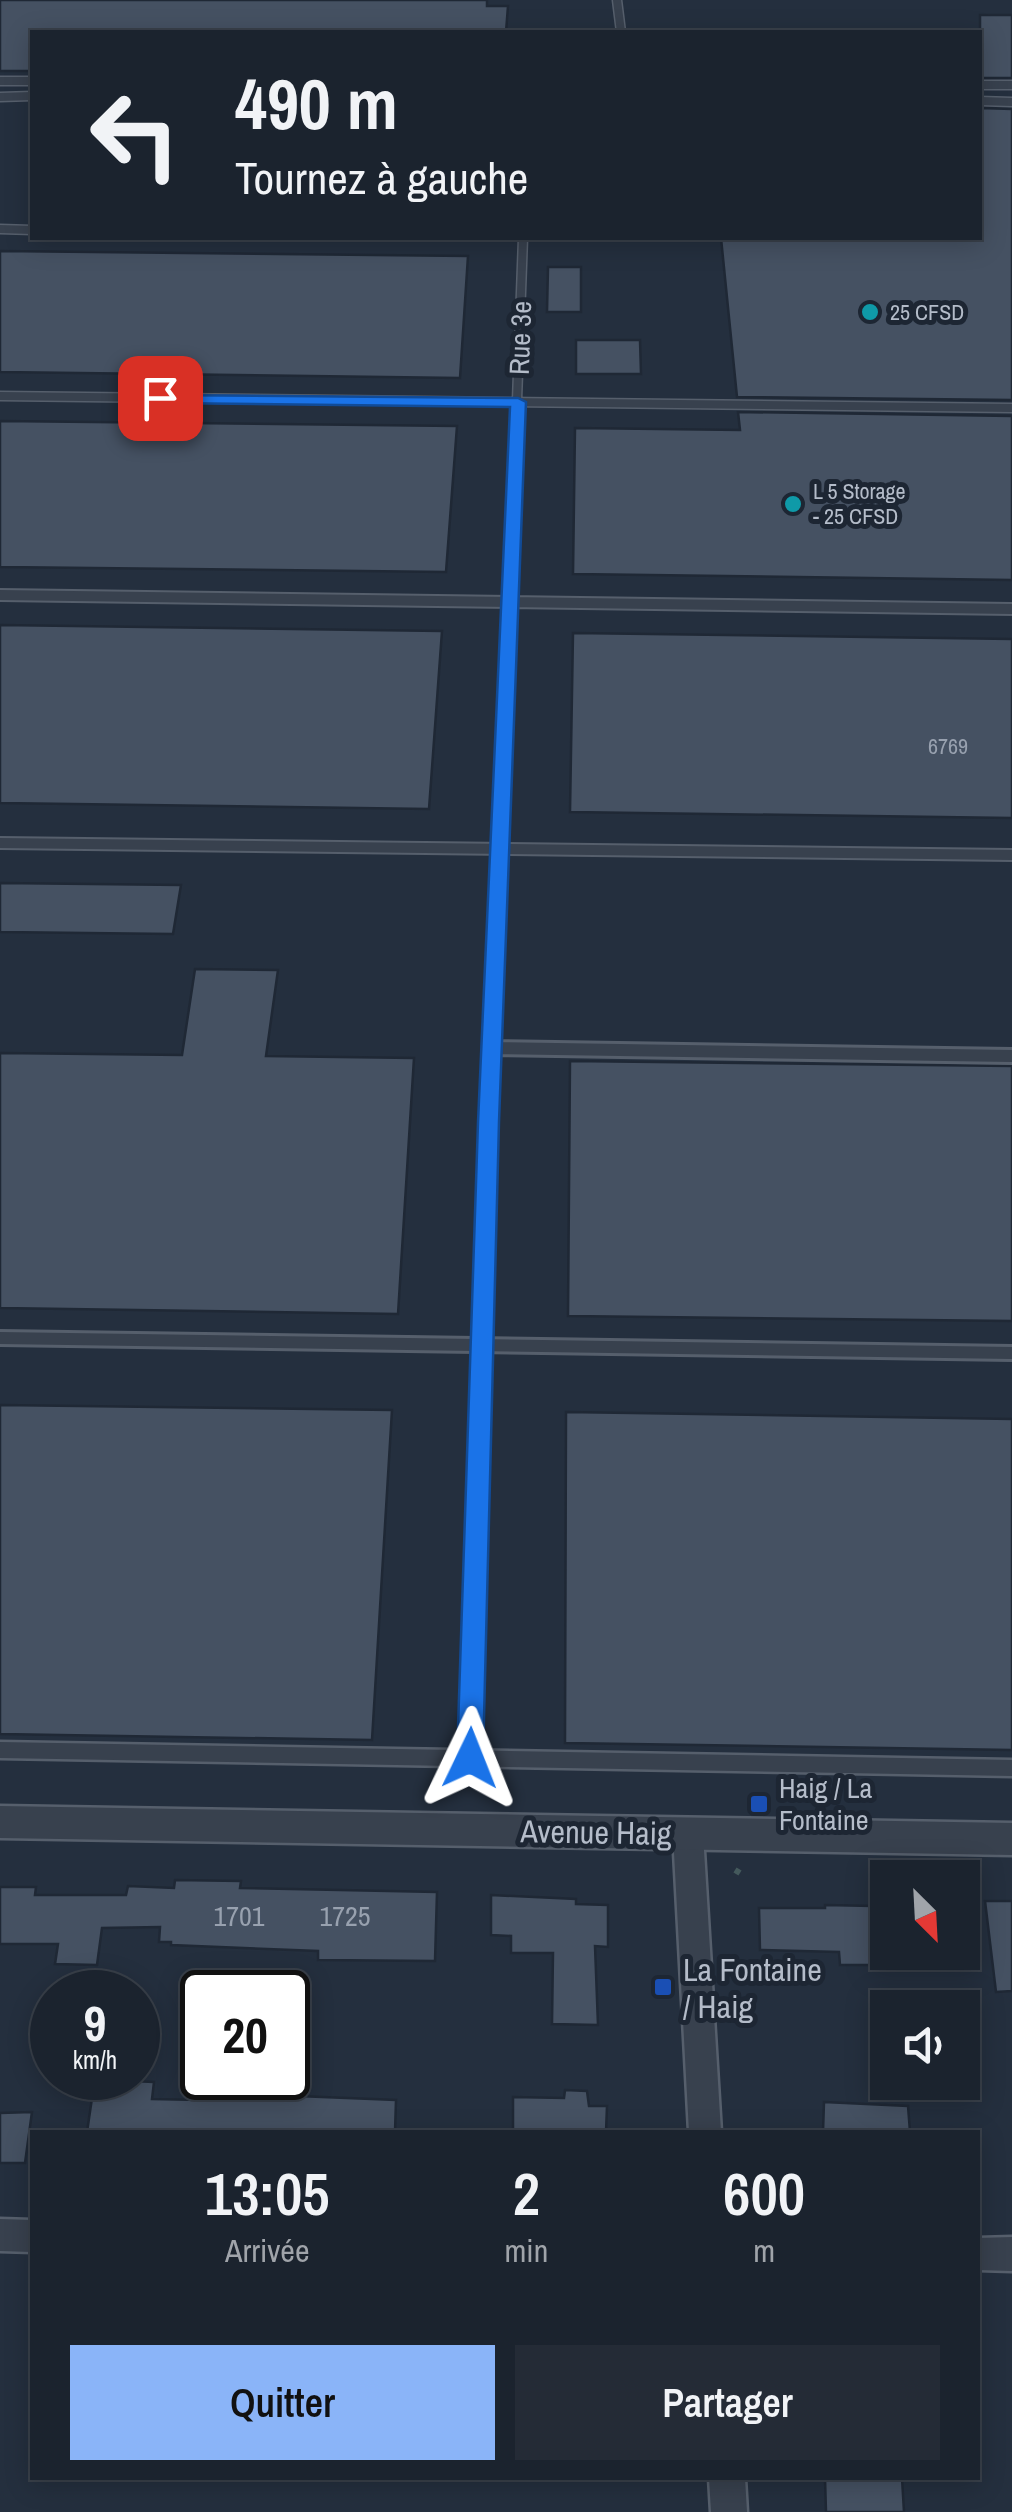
<!DOCTYPE html>
<html lang="fr">
<head>
<meta charset="utf-8">
<style>
	:root { --surface:#1b232e; --page:#242b36; --text:#f1f3f6; --muted:#a0a4aa; --line:#39404a; --accent:#8ab4f8 }
	body { margin:0; font-family:"Archivo Narrow",sans-serif; background:var(--page); color:var(--text); height:100vh; display:flex; flex-direction:column; font-size:38px; white-space:nowrap }
	* { box-sizing:border-box; margin:0 }
	p { font-size:32px; color:var(--muted) }
	.icon { flex:none; width:55px; height:55px; fill:none; stroke:currentColor; stroke-width:2; stroke-linecap:round; stroke-linejoin:round }
	.map { position:relative; flex:1; overflow:hidden }
	.sheet { position:absolute; left:30px; top:2130px; width:950px; height:350px; display:flex; flex-direction:column; background:var(--surface); border-radius:0px; box-shadow:0 5px 25px #0003,0 0 0 2px var(--line) }
	.sheet>* { flex:none }
	.top-card { position:absolute; left:30px; top:30px; width:952px; height:210px; border-radius:0px; box-shadow:0 5px 25px #0003,0 0 0 2px var(--line); background:#1b232e; color:var(--text); overflow:hidden }
	.needle { width:65px; rotate:156deg }
	.fabs { position:absolute; left:870px; top:1860px; display:grid; gap:20px }
	.fabs a { display:grid; place-items:center; width:110px; height:110px; border-radius:0px; background:var(--surface); box-shadow:0 5px 25px #0003,0 0 0 2px var(--line); font-size:50px }
	.speed { position:absolute; left:30px; top:1970px; display:flex; gap:20px; font-size:50px; font-weight:700; text-align:center }
	.speed>* { display:grid; place-content:center; width:130px; height:130px; border-radius:50%; background:var(--surface); box-shadow:0 5px 25px #0003,0 0 0 2px var(--line); line-height:1 }
	.speed small { font-size:25px; font-weight:400 }
	.speed .limit { border:5px solid #111; border-radius:15px; background:#fff; color:#111 }
	.pin { position:absolute; display:grid; place-items:center; width:85px; height:85px; color:#fff; margin:-42px; border-radius:20px; box-shadow:0 5px 15px #0006 }
	.me { position:absolute; width:110px; margin:-55px; rotate:2deg; stroke-linejoin:round; filter:drop-shadow(0 0 8px #0008) }
	.turn { display:flex; align-items:center; gap:35px; height:210px; padding:0 40px; font-size:45px }
	.turn .icon { width:130px; height:130px; stroke-width:2.5 }
	.turn b { display:block; font-size:70px; line-height:85px }
	.eta { display:flex; justify-content:space-evenly; align-items:center; height:170px; text-align:center }
	.eta b { font-size:60px; font-weight:600; line-height:70px }
	.primary-button { display:flex; gap:20px; margin-top:auto; padding:20px 40px }
	.primary-button a { flex:1; height:115px; border-radius:0px; background:var(--accent); color:#111; font-size:40px; font-weight:600; line-height:115px; text-align:center }
	.primary-button a+a { background:var(--page); color:var(--text) }
	.map>svg:first-child { display:block }
	.building { fill:#455162; stroke:#1f2835; stroke-width:2.5 }
	.lines { fill:none; stroke-linecap:round; stroke-linejoin:round }
	.service-far3-casing { stroke:#565f6c; stroke-width:11 }
	.service-far2-casing { stroke:#565f6c; stroke-width:14 }
	.service-far1-casing { stroke:#565f6c; stroke-width:18 }
	.service-casing { stroke:#565f6c; stroke-width:21 }
	.minor-casing { stroke:#565f6c; stroke-width:5 }
	.tertiary-casing { stroke:#565f6c; stroke-width:5 }
	.path { stroke:#44595c; stroke-width:6; stroke-dasharray:10 10; stroke-linecap:butt }
	.service-far3 { stroke:#38414e; stroke-width:8 }
	.service-far2 { stroke:#38414e; stroke-width:10 }
	.service-far1 { stroke:#38414e; stroke-width:12 }
	.service { stroke:#38414e; stroke-width:16 }
	.minor { fill:#38414e; fill-rule:evenodd }
	.tertiary { fill:#38414e; fill-rule:evenodd }
	.route { fill:#1a73e8; stroke:#114b97; stroke-width:2.5 }
	.culture-dot { fill:#0f9aa8; stroke:#1d2633; stroke-width:4 }
	.transit-dot { fill:#1a4fb4; stroke:#1d2633; stroke-width:4 }
	.labels { text-anchor:middle; dominant-baseline:central; stroke-width:10; stroke-linejoin:round; paint-order:stroke }
	.far-poi-label { font-size:22px; fill:#b4bcc9; stroke:#1d2633; text-anchor:start }
	.number-label { font-size:22px; fill:#98a1af }
	.street-label { font-size:28px; fill:#b4bcc9; stroke:#1d2633 }
	.poi-label { font-size:28px; fill:#b4bcc9; stroke:#1d2633; text-anchor:start }
	.near-number-label { font-size:28px; fill:#98a1af }
	.near-street-label { font-size:32px; fill:#b4bcc9; stroke:#1d2633 }
	.near-poi-label { font-size:32px; fill:#b4bcc9; stroke:#1d2633; text-anchor:start }
</style>
</head>
<body>
<div class="map">
<svg width="1012" height="2512" viewBox="0 0 1012 2512">
	<rect width="100%" height="100%" fill="#242f3e"/>
	<path class="building" d="M0,0H487V6H508L506,32H32V71H0Z
		M980,15H1012V78H980Z
		M980,108L1012,109V400L737,397L721,238H980Z
		M0,251L468,256L460,378L0,372Z
		M548,267H581V312H547Z
		M576,340H640L641,374H576Z
		M738,412L1012,416V580L573,574L575,428L740,430Z
		M0,421L457,426L446,572L0,567Z
		M0,625L442,631L429,809L0,803Z
		M573,633L1012,639V818L570,812Z
		M0,883L181,885L173,934L0,932Z
		M195,969L278,970L266,1056L414,1058L398,1314L0,1308V1053L182,1055Z
		M570,1061L1012,1066V1321L568,1316Z
		M0,1405L392,1410L372,1740L0,1734Z
		M566,1412L1012,1419V1750L565,1743Z
		M175,1880L241,1881L240,1888L437,1892L435,1961L318,1960V1951L171,1945V1942H159L160,1927L102,1928L97,1965L55,1964L58,1944H0V1887H36L35,1895H126L128,1886L174,1888Z
		M491,1895L576,1899V1904L608,1905V1947L595,1946L598,2025L552,2024L553,1953H511V1936L491,1935Z
		M985,1901H1012V1991L996,1992Z
		M825,1905L873,1906L876,1965H840L839,1952L760,1950L759,1908H825Z
		M108,2080L154,2082L152,2099L200,2100L201,2092L396,2100L395,2132H87L92,2098H106Z
		M565,2090L587,2091L589,2106H607L606,2132H513V2097L564,2098Z
		M824,2102L908,2106L910,2132H823Z
		M32,2112L25,2163H0V2113Z
		M825,2478H902L904,2512H826Z"/>
	<g class="lines">
		<g class="service-far3-casing">
			<path id="service-far3" d="M617,0L621,32
				M0,81H32
				M980,85H1012
				M0,97L32,96
				M980,101L1012,102
				M0,229L32,230
				M0,396L1012,408
				M516,427L523,238"/>
		</g>
		<g class="service-far2-casing">
			<path id="service-far2" d="M0,595L1012,609
				M0,843L1012,855
				M495,967L516,425"/>
		</g>
		<g class="service-far1-casing">
			<path id="service-far1" d="M491,1048L1012,1056
				M0,1338L1012,1353
				M473,1649L495,964"/>
		</g>
		<g class="service-casing">
			<path id="service" d="M0,1750L1012,1768
				M470,1758L473,1647"/>
		</g>
		<g class="minor-casing">
			<path id="minor" d="M688,1821L699,1825L703,1834L721,2132H689L673,1834L677,1825Z
				M0,2219L32,2220V2252L0,2251Z
				M1012,2237V2271L978,2270V2238Z
				M709,2478H745L747,2512H711Z"/>
		</g>
		<g class="tertiary-casing">
			<path id="tertiary" d="M0,1806L1012,1823V1855L0,1838Z"/>
		</g>
		<path class="path" d="M735,1870L740,1873"/>
		<use href="#service-far3" class="service-far3"/>
		<use href="#service-far2" class="service-far2"/>
		<use href="#service-far1" class="service-far1"/>
		<use href="#service" class="service"/>
		<use href="#minor" class="minor"/>
		<use href="#tertiary" class="tertiary"/>
	</g>
	<path class="route" d="M154,395L518,398L526,402L499,1122L483,1758L479,1767L470,1770L461,1767L457,1758L478,1122L510,407L160,403L154,401Z"/>
	<g class="culture-dot">
		<circle cx="870" cy="312" r="10"/>
		<circle cx="793" cy="504" r="10"/>
	</g>
	<g class="transit-dot">
		<rect x="749" y="1794" width="20" height="20" rx="5"/>
		<rect x="653" y="1977" width="20" height="20" rx="5"/>
	</g>
	<g class="labels">
		<g class="far-poi-label">
			<text x="890" y="312">25 CFSD</text>
			<text x="813" y="491">L 5 Storage<tspan x="813" dy="25">- 25 CFSD</tspan></text>
		</g>
		<g class="number-label">
			<text x="948" y="746">6769</text>
		</g>
		<g class="street-label">
			<text transform="translate(520 338) rotate(-88)">Rue 3e</text>
		</g>
		<g class="poi-label">
			<text x="779" y="1788">Haig / La<tspan x="779" dy="32">Fontaine</tspan></text>
		</g>
		<g class="near-number-label">
			<text x="239" y="1916">1701</text>
			<text x="345" y="1916">1725</text>
		</g>
		<g class="near-street-label">
			<text transform="translate(596 1832) rotate(1)">Avenue Haig</text>
		</g>
		<g class="near-poi-label">
			<text x="683" y="1969">La Fontaine<tspan x="683" dy="37">/ Haig</tspan></text>
		</g>
	</g>
</svg>
<div class="fabs">
<a><svg class="needle" viewBox="-14 -14 28 28"><path d="M0-13l5 13h-10z" fill="#e53935"/><path d="M0 13l5-13h-10z" fill="#a0a4aa"/></svg></a>
<a><svg class="icon" aria-label="sound" viewBox="0 0 24 24"><path d="M4 9h4l5-4v14l-5-4H4zM17 9q2 3 0 6"/></svg></a>
</div>
<div class="speed"><div>9<small>km/h</small></div><div class="limit">20</div></div>
<div class="pin" style="left:160px;top:398px;background:#d93025"><svg class="icon" aria-label="arrive" viewBox="0 0 24 24"><path d="M6 21V4h12l-3 4 3 4H6"/></svg></div>
<svg class="me" style="left:470px;top:1758px" viewBox="-20 -20 40 40"><path d="M0-17L14 15 0 8-14 15z" fill="#1a73e8" stroke="#fff" stroke-width="4"/></svg>
<div class="top-card">
<div class="turn"><svg class="icon" aria-label="left" viewBox="0 0 24 24"><path d="M17 20v-9H6M10 6l-5 5 5 5"/></svg><div><b>490 m</b>Tournez à gauche</div></div>
</div>
<section class="sheet">
<div class="eta">
<div><b>13:05</b><p>Arrivée</p></div>
<div><b>2</b><p>min</p></div>
<div><b>600</b><p>m</p></div>
</div>
<div class="primary-button"><a>Quitter</a><a>Partager</a></div>
</section>
</div>
</body>
</html>
